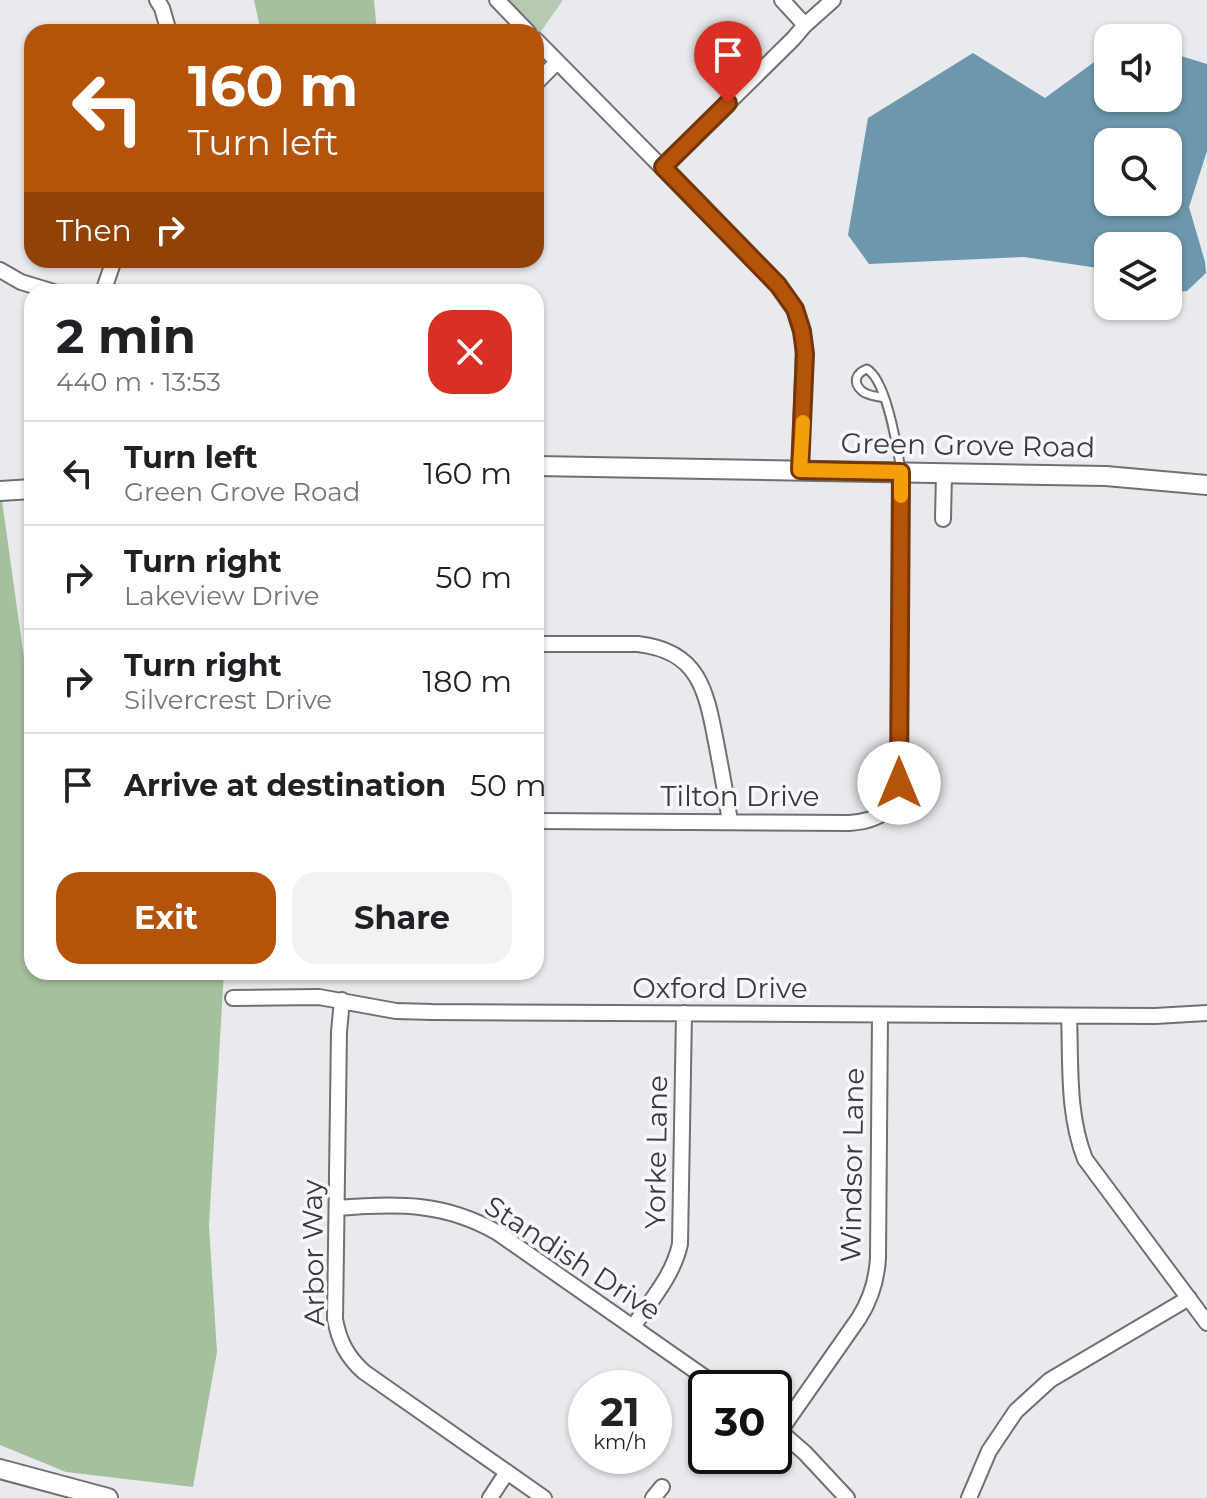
<!DOCTYPE html>
<html lang="en">
<head>
<meta charset="utf-8">
<style>
	:root { --surface:#fff; --page:#f2f2f2; --text:#202124; --muted:#757577; --line:#e0e0e0; --accent:#b45309 }
	body { margin:0; font-family:Montserrat,sans-serif; background:var(--page); color:var(--text); height:100vh; display:flex; flex-direction:column; font-size:30px; white-space:nowrap }
	* { box-sizing:border-box; margin:0 }
	p { font-size:26px; color:var(--muted) }
	.icon { flex:none; width:44px; height:44px; fill:none; stroke:currentColor; stroke-width:2; stroke-linecap:round; stroke-linejoin:round }
	.map { position:relative; flex:1; overflow:hidden }
	.drawer { position:absolute; left:24px; top:284px; width:520px; height:696px; display:flex; flex-direction:column; background:var(--surface); border-radius:24px; box-shadow:0 2px 6px #0004 }
	.drawer>* { flex:none }
	.banner { position:absolute; left:24px; top:24px; width:520px; height:244px; border-radius:24px; box-shadow:0 2px 6px #0004; background:#b45309; color:#fff; overflow:hidden }
	.tools { position:absolute; left:1094px; top:24px; display:grid; gap:16px }
	.tools a { display:grid; place-items:center; width:88px; height:88px; border-radius:16px; background:var(--surface); box-shadow:0 2px 6px #0004; font-size:40px }
	.speed { position:absolute; left:568px; top:1370px; display:flex; gap:16px; font-size:40px; font-weight:700; text-align:center }
	.speed>* { display:grid; place-content:center; width:104px; height:104px; border-radius:50%; background:var(--surface); box-shadow:0 2px 6px #0004; line-height:1 }
	.speed small { font-size:20px; font-weight:400 }
	.speed .limit { border:4px solid #111; border-radius:12px; background:#fff; color:#111 }
	.pin { position:absolute; display:grid; place-items:center; width:68px; height:68px; color:#fff; margin:-82px -34px; border-radius:50% 50% 50% 0; rotate:-45deg; box-shadow:0 0 8px #0007 }
	.pin .icon { rotate:45deg }
	.me { position:absolute; width:88px; margin:-44px; rotate:0deg; stroke-linejoin:round; filter:drop-shadow(0 0 6px #0008) }
	.turn { display:flex; align-items:center; gap:28px; height:168px; padding:0 32px; font-size:36px }
	.turn .icon { width:104px; height:104px; stroke-width:2.5 }
	.turn b { display:block; font-size:56px; line-height:68px }
	.then { display:flex; align-items:center; height:76px; padding:0 32px; background:#0003; gap:16px; font-size:30px }
	.round { display:grid; place-items:center; flex:none; width:84px; height:84px; border-radius:24px; background:var(--page) }
	.summary { display:flex; align-items:center; justify-content:space-between; height:136px; padding:0 32px }
	h1 { font-size:48px; font-weight:700; line-height:60px }
	.cta { display:flex; gap:16px; margin-top:auto; padding:16px 32px }
	.cta a { flex:1; height:92px; border-radius:24px; background:var(--accent); color:#fff; font-size:32px; font-weight:700; line-height:92px; text-align:center }
	.cta a+a { background:var(--page); color:var(--text) }
	ul { padding:0; list-style:none }
	li { display:flex; align-items:center; gap:24px; height:104px; padding:0 32px; border-top:2px solid var(--line) }
	li div { flex:1 }
	li b { display:block; font-size:30px }
	li em { font-style:normal }
	.map>svg:first-child { display:block }
	.green { fill:#b7c9b2 }
	.forest { fill:#a5c09d }
	.water { fill:#6c97ac; fill-rule:evenodd }
	.lines { fill:none; stroke-linecap:round; stroke-linejoin:round }
	.service-casing { stroke:#6f7073; stroke-width:11 }
	.minor-casing { stroke:#6f7073; stroke-width:18 }
	.tertiary-casing { stroke:#6f7073; stroke-width:22 }
	.service { stroke:#fff; stroke-width:7 }
	.minor { stroke:#fff; stroke-width:14 }
	.tertiary { stroke:#fff; stroke-width:18 }
	.route-casing { stroke:#753606; stroke-width:20 }
	.route { stroke:#b45309; stroke-width:14 }
	.slow { stroke:#f59e0b; stroke-width:14 }
	.labels { text-anchor:middle; dominant-baseline:central; stroke-width:7; stroke-linejoin:round; paint-order:stroke }
	.street-label { font-size:28px; fill:#3a3a3b; stroke:#f6f8fb }
</style>
</head>
<body>
<div class="map">
<svg width="1207" height="1498" viewBox="0 0 1207 1498">
	<rect width="100%" height="100%" fill="#e9eaed"/>
	<path class="green" d="M500,0H563L537,37L536,32H533Z"/>
	<path class="forest" d="M254,0H374L377,32H261Z
		M0,486L32,716V972H224L209,1225L217,1352L193,1487L66,1472L0,1445Z"/>
	<path class="water" d="M1108,52V98H1168V52L1207,64V151L1189,207L1205,262L1206,273L1187,291L1168,293V246H1108V276L1098,268L1024,257L869,264L848,235L868,118L973,53L1045,98ZM1108,142H1168V202H1108Z"/>
	<g class="lines">
		<g class="service-casing">
			<path id="service" d="M884,398C877,396 868,396 862,391C852,382 856,373 867,369C887,381 897,447 901,470"/>
		</g>
		<g class="minor-casing">
			<path id="minor" d="M157,0L162,8L169,32
				M497,0L528,32
				M782,0L805,25
				M536,40L778,285L795,309L804,342L800,470
				M536,83L557,62
				M663,167L793,39L805,25L833,0
				M0,270L21,282L54,292
				M103,292L114,260
				M943,519L944,473
				M536,644H638C699,651 706,690 716,742C721,768 726,795 730,822
				M536,821L849,823C878,821 893,812 899,783L901,472
				M233,998L319,997L396,1011L432,1012L1155,1016L1207,1013
				M342,1000L339,1032L335,1319C339,1341 347,1357 364,1372L544,1498
				M1069,1016C1071,1064 1067,1113 1085,1159L1207,1323
				M337,1208C396,1203 445,1202 498,1233L720,1388
				M633,1327C651,1300 673,1276 680,1244L684,1013
				M774,1426L805,1453L847,1498
				M780,1431L859,1318C871,1299 877,1280 878,1257L880,1015
				M490,1498L507,1472
				M653,1498L662,1487
				M969,1498L989,1451L1016,1411L1050,1380L1189,1298"/>
		</g>
		<g class="tertiary-casing">
			<path id="tertiary" d="M536,466L1106,476L1207,485
				M0,491L32,489
				M0,1469L108,1498"/>
		</g>
		<use href="#service" class="service"/>
		<use href="#minor" class="minor"/>
		<use href="#tertiary" class="tertiary"/>
	</g>
	<g class="lines">
		<g class="route-casing">
			<path id="route" d="M728,103L663,167L778,285L795,309L802,331L805,354L800,470L901,472L899,783"/>
		</g>
		<use href="#route" class="route"/>
		<path class="slow" d="M803,422L800,470L901,472V496"/>
	</g>
	<g class="labels">
		<g class="street-label">
			<text transform="translate(968 445) rotate(1)">Green Grove Road</text>
			<text x="740" y="796">Tilton Drive</text>
			<text x="720" y="988">Oxford Drive</text>
			<text transform="translate(656 1152) rotate(-89)">Yorke Lane</text>
			<text transform="translate(852 1165) rotate(-89)">Windsor Lane</text>
			<text transform="translate(313 1253) rotate(-91)">Arbor Way</text>
			<text transform="translate(573 1258) rotate(33)">Standish Drive</text>
		</g>
	</g>
</svg>
<div class="tools">
<a><svg class="icon" aria-label="sound" viewBox="0 0 24 24"><path d="M4 9h4l5-4v14l-5-4H4zM17 9q2 3 0 6"/></svg></a>
<a><svg class="icon" aria-label="search" viewBox="0 0 24 24"><circle cx="10" cy="10" r="6"/><path d="M15 15l6 6"/></svg></a>
<a><svg class="icon" aria-label="layers" viewBox="0 0 24 24"><path d="M12 4l9 5-9 5-9-5zM3 14l9 5 9-5"/></svg></a>
</div>
<div class="speed"><div>21<small>km/h</small></div><div class="limit">30</div></div>
<div class="pin" style="left:728px;top:103px;background:#d93025"><svg class="icon" aria-label="arrive" viewBox="0 0 24 24"><path d="M6 21V4h12l-3 4 3 4H6"/></svg></div>
<svg class="me" style="left:899px;top:783px" viewBox="-20 -20 40 40"><circle r="19" fill="#fff"/><path d="M0-13L10 11 0 6-10 11z" fill="#b45309"/></svg>
<div class="banner">
<div class="turn"><svg class="icon" aria-label="left" viewBox="0 0 24 24"><path d="M17 20v-9H6M10 6l-5 5 5 5"/></svg><div><b>160 m</b>Turn left</div></div>
<div class="then">Then<svg class="icon" aria-label="right" viewBox="0 0 24 24"><path d="M7 20v-9h11M14 6l5 5-5 5"/></svg></div>
</div>
<section class="drawer">
<div class="summary"><div><h1>2 min</h1><p>440 m · 13:53</p></div><a class="round" style="background:#d93025;color:#fff"><svg class="icon" aria-label="close" viewBox="0 0 24 24"><path d="M6 6l12 12M18 6L6 18"/></svg></a></div>
<ul>
<li><svg class="icon" aria-label="left" viewBox="0 0 24 24"><path d="M17 20v-9H6M10 6l-5 5 5 5"/></svg><div><b>Turn left</b><p>Green Grove Road</p></div><em>160 m</em></li>
<li><svg class="icon" aria-label="right" viewBox="0 0 24 24"><path d="M7 20v-9h11M14 6l5 5-5 5"/></svg><div><b>Turn right</b><p>Lakeview Drive</p></div><em>50 m</em></li>
<li><svg class="icon" aria-label="right" viewBox="0 0 24 24"><path d="M7 20v-9h11M14 6l5 5-5 5"/></svg><div><b>Turn right</b><p>Silvercrest Drive</p></div><em>180 m</em></li>
<li><svg class="icon" aria-label="arrive" viewBox="0 0 24 24"><path d="M6 21V4h12l-3 4 3 4H6"/></svg><div><b>Arrive at destination</b></div><em>50 m</em></li>
</ul>
<div class="cta"><a>Exit</a><a>Share</a></div>
</section>
</div>
</body>
</html>
